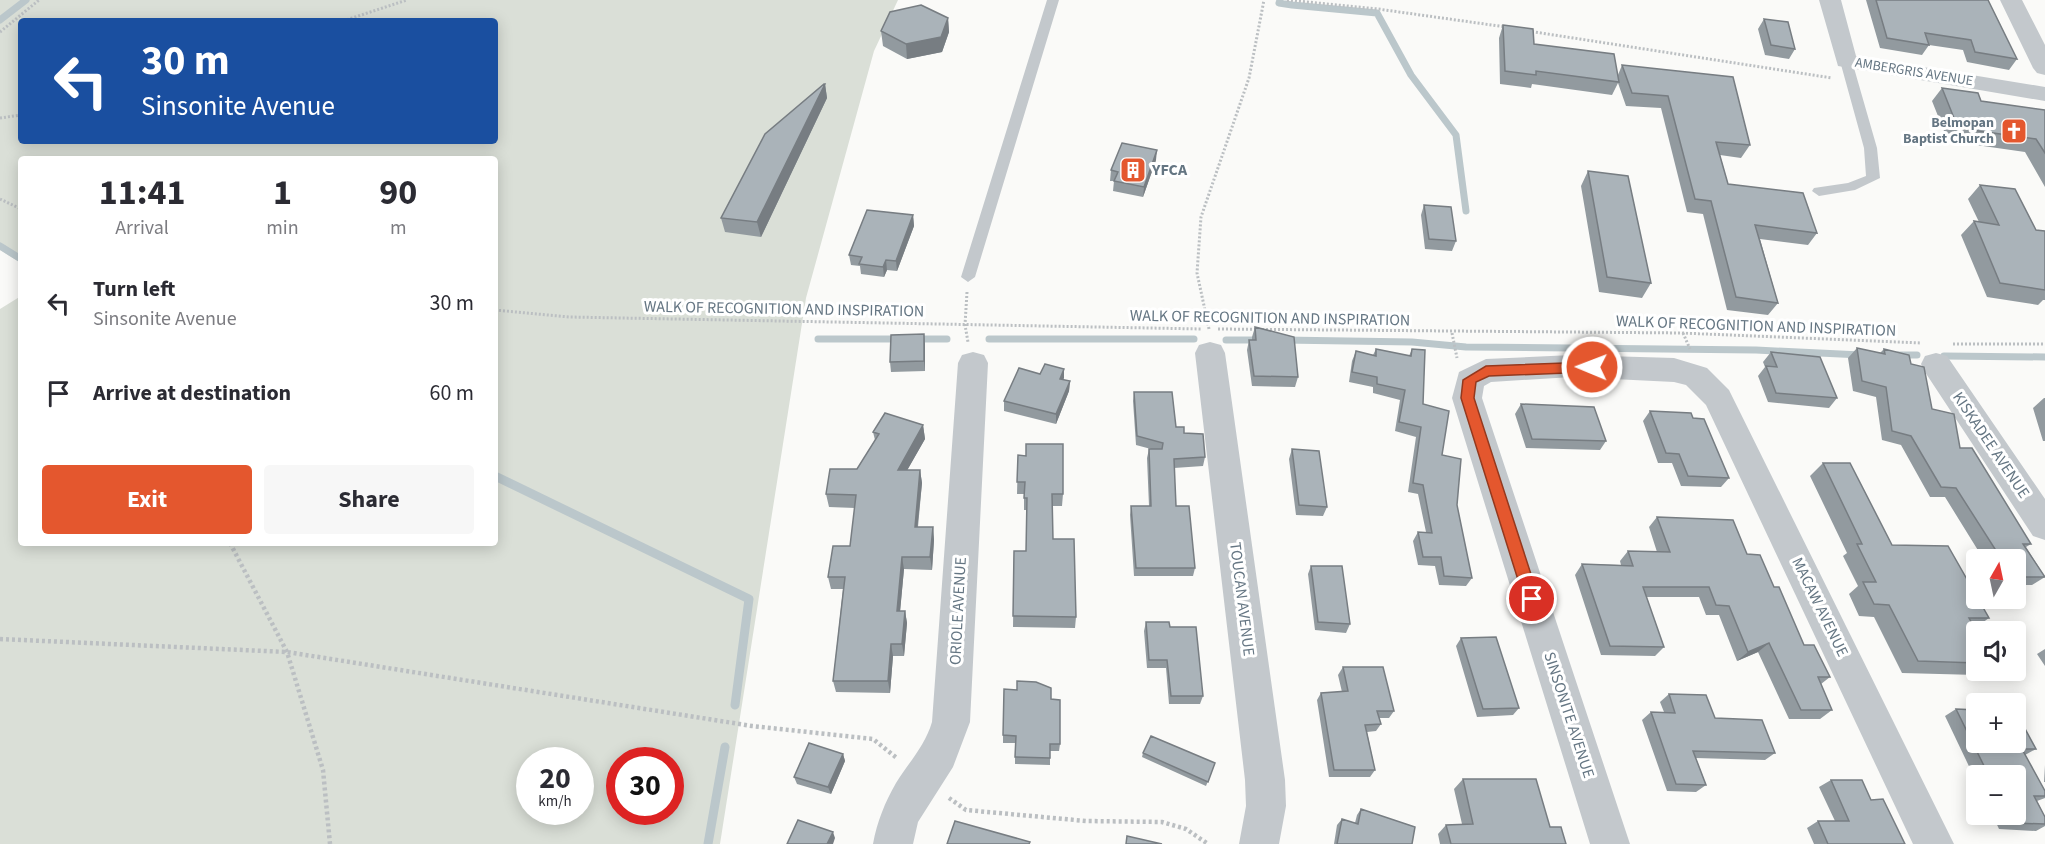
<!DOCTYPE html>
<html lang="en">
<head>
<meta charset="utf-8">
<style>
	:root { --surface:#fff; --page:#f7f7f7; --text:#2b2b33; --muted:#7c7c81; --accent:#e4572e }
	body { margin:0; font-family:"Source Sans 3",sans-serif; background:var(--page); color:var(--text); height:100vh; display:flex; flex-direction:column; font-size:22px; white-space:nowrap }
	* { box-sizing:border-box; margin:0 }
	p { font-size:20px; color:var(--muted) }
	.icon { flex:none; width:33px; height:33px; fill:none; stroke:currentColor; stroke-width:2; stroke-linecap:round; stroke-linejoin:round }
	.map { position:relative; flex:1; overflow:hidden }
	.drawer { position:absolute; left:18px; top:156px; width:480px; height:390px; display:flex; flex-direction:column; background:var(--surface); border-radius:6px; box-shadow:0 3px 15px #0003 }
	.drawer>* { flex:none }
	.hud { position:absolute; left:18px; top:18px; width:480px; height:126px; border-radius:6px; box-shadow:0 3px 15px #0003; background:#1a4fa0; color:#fff; overflow:hidden }
	.needle { width:39px; rotate:9deg }
	.fabs { position:absolute; left:1966px; top:549px; display:grid; gap:12px }
	.fabs a { display:grid; place-items:center; width:60px; height:60px; border-radius:6px; background:var(--surface); box-shadow:0 3px 15px #0003; font-size:30px }
	.speed { position:absolute; left:516px; top:747px; display:flex; gap:12px; font-size:30px; font-weight:700; text-align:center }
	.speed>* { display:grid; place-content:center; width:78px; height:78px; border-radius:50%; background:var(--surface); box-shadow:0 3px 15px #0003; line-height:1 }
	.speed small { font-size:15px; font-weight:400 }
	.speed .limit { border:9px solid #d22; background:#fff; color:#111 }
	.pin { position:absolute; display:grid; place-items:center; width:51px; height:51px; color:#fff; margin:-26px; border:3px solid #fff; border-radius:50%; box-shadow:0 2px 6px #0007 }
	.me { position:absolute; width:66px; margin:-33px; rotate:271deg; stroke-linejoin:round; filter:drop-shadow(0 0 4px #0008) }
	.turn { display:flex; align-items:center; gap:21px; height:126px; padding:0 24px; font-size:27px }
	.turn .icon { width:78px; height:78px; stroke-width:2.5 }
	.turn b { display:block; font-size:42px; line-height:51px }
	.eta { display:flex; justify-content:space-evenly; align-items:center; height:102px; text-align:center }
	.eta b { font-size:36px; font-weight:700; line-height:42px }
	.button { display:flex; gap:12px; margin-top:auto; padding:12px 24px }
	.button a { flex:1; height:69px; border-radius:6px; background:var(--accent); color:#fff; font-size:24px; font-weight:700; line-height:69px; text-align:center }
	.button a+a { background:var(--page); color:var(--text) }
	ul { padding:0; list-style:none }
	li { display:flex; align-items:center; gap:18px; height:90px; padding:0 24px }
	li div { flex:1 }
	li b { display:block; font-size:22px }
	li em { font-style:normal }
	.map>svg:first-child { display:block }
	.green { fill:#dadfd7; fill-rule:evenodd }
	.lines { fill:none; stroke-linecap:round; stroke-linejoin:round }
	.stream-far1 { stroke:#bbc7cb; stroke-width:7 }
	.stream { stroke:#bbc7cb; stroke-width:9 }
	.path-far1 { stroke:#bbbfc2; stroke-width:3; stroke-dasharray:2 2; stroke-linecap:butt }
	.path { stroke:#bbbfc2; stroke-width:4.5; stroke-dasharray:3 3; stroke-linecap:butt }
	.service { fill:#c3c8cc; fill-rule:evenodd }
	.minor { fill:#c3c8cc; fill-rule:evenodd }
	.wall { fill:#929a9f }
	.shaded-wall { fill:#777d82 }
	.building { fill:#aab3b9; stroke:#777d82; stroke-width:1.5 }
	.route { fill:#e4572e; stroke:#94391e; stroke-width:1.5 }
	.labels { text-anchor:middle; dominant-baseline:central; stroke-width:6; stroke-linejoin:round; paint-order:stroke }
	.far-street-label { font-size:14px; fill:#657683; stroke:#fff }
	.far-poi-label { font-size:14px; font-weight:bold; fill:#657683; stroke:#fff; text-anchor:end }
	.poi-label { font-size:16px; font-weight:bold; fill:#657683; stroke:#fff; text-anchor:start }
	.street-label { font-size:16px; fill:#657683; stroke:#fff }
</style>
</head>
<body>
<div class="map">
<svg width="2045" height="844" viewBox="0 0 2045 844">
	<rect width="100%" height="100%" fill="#fafaf8"/>
	<path class="green" d="M0,0H898L874,51L806,298L720,844H0V309L21,296V543H495V159H21V263L0,250ZM21,21H495V141H21ZM530,760H580V812H530ZM620,760H670V812H620Z"/>
	<g class="lines">
		<path class="stream-far1" d="M1280,0L1279,3L1292,5L1377,13L1411,75L1456,135L1466,211
			M0,20L26,0
			M0,246L21,259
			M818,339H902
			M915,339H947
			M989,339H1194
			M1226,340H1261
			M1283,340L1412,342L1466,347L1756,350L1861,355
			M1898,355H1917
			M1944,356L2045,357"/>
		<path class="stream" d="M495,476L749,599L735,705
			M708,844L725,747"/>
		<path class="path-far1" d="M1287,0L1378,9L1506,27
			M343,21L407,0
			M1528,31L1832,78
			M0,32L39,0
			M0,118L21,115
			M0,199L21,209
			M967,292L965,325L968,342
			M495,310L569,317L1202,329
			M1209,329L1197,273L1201,217L1249,78L1264,0
			M1218,329L1683,333L1921,343
			M1452,333L1457,358
			M1683,333L1690,349
			M1953,344H2045"/>
		<path class="path" d="M230,543L287,652L323,770L330,844
			M0,639L287,652L752,726L873,739L898,759
			M949,798L966,810L1086,821L1162,822L1186,829L1208,844"/>
		<path class="service" d="M1047,0H1059L975,277L968,282L961,277Z
			M1846,57L1852,61L1877,148L1880,178L1855,190L1819,196L1812,191L1814,188L1848,183L1866,176L1864,148L1840,61Z"/>
		<path class="minor" d="M1819,0H1841L1856,56L2045,87V101L1838,66Z
			M2000,0H2022L2045,45V75L2037,73L2033,68Z
			M1210,342L1221,345L1225,353L1285,780L1286,806L1279,844H1239L1246,806L1245,780L1195,353L1199,345Z
			M973,352L984,355L988,363L970,722L953,767L918,822L913,844H873C877,822 885,802 896,783C909,762 925,746 932,722L958,363L962,355Z
			M1936,353L1947,356L2045,499V540L2033,536L1925,372L1921,364L1925,356Z
			M1572,355L1674,358L1707,368L1729,390L1954,844H1913L1706,405L1686,385L1674,382L1572,377L1491,382L1484,386L1482,398L1630,844H1590L1452,398L1459,372L1486,359Z"/>
	</g>
	<path class="wall" d="M1866,0H1988L2017,59L2009,70L1967,62L1963,50L1929,45L1922,55L1880,48Z
		M948,18L949,32L942,52L907,59L883,46L881,31Z
		M1764,19L1795,49L1789,59L1765,55L1758,29Z
		M1503,25L1534,44L1618,75L1622,65L1750,145L1741,158L1720,155L1728,184L1817,233L1808,245L1760,239L1778,303L1768,315L1727,310L1703,214L1687,212L1661,108L1626,106L1618,83L1612,95L1532,84L1531,88L1500,84L1499,38Z
		M825,84L827,98L761,237L725,232L721,218Z
		M1942,88L1981,101L2045,110V187L2025,152L1948,141L1932,101Z
		M1156,160L1143,197L1113,191L1114,181H1110L1111,170Z
		M1588,171L1651,283L1642,298L1599,292L1581,186Z
		M1980,185L2036,230L2045,231V300H2043L2038,305L1987,297L1961,235L1974,221L1979,222L1968,199Z
		M1424,205L1456,241L1452,251L1425,249L1421,215Z
		M913,215L914,226L897,271L887,270L884,277L861,274L860,266L851,265L849,255Z
		M1255,327L1298,377L1295,387L1252,386L1247,350L1249,340H1252V337Z
		M925,344V371L891,372L890,362Z
		M1857,348L1880,353L1884,349L1911,364L1932,409L2031,544L2026,547L2045,577L2032,585H2016V560H1984L1945,497H1930L1901,445L1882,440L1876,397L1853,391L1848,358Z
		M1376,349L1409,356L1412,349L1423,404L1442,455L1457,505L1472,578L1466,586L1439,585L1435,566L1418,565L1413,541L1418,532H1426L1418,494L1408,492L1416,437L1395,431L1400,400L1373,393V387L1349,382L1352,361L1356,351L1373,355Z
		M1771,352L1837,398L1829,408L1768,402L1758,376L1765,367L1763,362Z
		M1064,369L1063,380L1070,381L1069,391L1056,424L1004,411V401L1040,374Z
		M1134,392L1184,433L1205,457L1203,466L1174,468L1176,506L1195,568L1193,576H1134L1130,515L1131,506H1149L1147,458L1149,449H1151L1136,445L1133,401Z
		M2044,398H2045V441H2043L2033,408Z
		M1521,404L1606,441L1600,450L1526,448L1515,414Z
		M1650,411L1693,418L1729,478L1721,487L1681,486L1672,463H1658L1643,421Z
		M923,425L925,439L907,470H920L922,483L918,527H933L934,540L932,570L904,569L900,611H905L907,623L904,656H893L890,693L836,692L833,681L843,589H831L828,577L850,546L855,508L829,507L826,494L857,469L875,440L873,432Z
		M1292,449L1327,507L1323,516L1296,515L1289,459Z
		M1018,455L1063,494L1062,506H1053V539L1076,617L1075,628L1013,627L1014,551H1026L1027,510H1024V494H1017Z
		M1823,463L1892,545L1989,618L1975,628L1977,632V670H1983L1977,675L1902,673L1874,617L1859,616L1849,594L1858,586L1843,556L1847,553L1810,476Z
		M1657,517L1747,554L1774,587L1804,645L1830,677L1821,684L1832,710L1820,719H1789L1758,652L1737,661L1719,615H1706L1699,597H1646L1664,647L1655,656L1601,655L1575,575L1582,564L1621,565L1620,561L1628,551L1657,552L1649,527Z
		M1311,566L1350,624L1346,633L1315,630L1308,574Z
		M1146,622L1170,627L1203,696L1200,704H1169L1166,668H1147L1144,631Z
		M1461,638L1519,708L1513,715L1477,717L1456,646Z
		M2045,649V666L2037,654Z
		M1343,667L1394,711L1389,718H1379L1381,724L1376,731L1367,732L1375,770L1370,777H1329L1317,700L1321,693L1342,692L1338,675Z
		M1669,694L1715,718L1775,753L1765,760L1696,758L1706,785L1696,792L1667,791L1642,720L1651,712H1664L1660,702Z
		M1051,699L1060,744L1059,751H1050V765L1015,764V743H1003V735Z
		M1956,709L2036,749L2025,755L2045,791V798L2037,801L2045,817V826L2036,831L1999,829L1992,814H2016V776H1977V783L1945,716Z
		M1143,753L1215,763L1206,786L1142,757Z
		M843,754L845,761L831,794L797,784L794,777Z
		M2045,765V782H2044Z
		M1463,779L1550,827L1566,844H1440L1438,834L1446,825L1462,824L1454,789Z
		M1831,780L1871,800L1905,844H1814L1807,828L1818,821H1835L1819,787Z
		M1361,809L1412,844H1334L1337,825L1342,819L1355,823L1357,815Z"/>
	<path class="shaded-wall" d="M948,18L949,32L942,52L907,59L906,44Z
		M825,84L827,98L761,237L757,222Z
		M1157,150L1156,160L1143,197L1144,187Z
		M913,215L914,226L897,271L896,261Z
		M886,260L887,270L884,277L883,267Z
		M924,334L925,344V371L924,361Z
		M1064,369V378L1060,389V379Z
		M1070,381L1069,391L1056,424V414Z
		M923,425L925,439L900,483L898,470Z
		M920,470L922,483L916,540L915,527Z
		M933,527L934,540L932,570L930,557Z
		M902,557L904,569L899,623L897,611Z
		M905,611L907,623L904,656L902,644Z
		M1769,643L1758,652L1737,661L1748,652Z
		M891,644L893,656L890,693L888,681Z
		M843,754L845,761L831,794L828,787Z
		M833,832L835,838L833,844H827Z"/>
	<path class="building" d="M1876,0H1988L2017,59L1975,52L1971,40L1925,33L1929,45L1887,38Z
		M921,5L948,18L941,37L906,44L881,31L890,12Z
		M1764,19L1788,22L1795,49L1771,45Z
		M1503,25L1533,29L1534,44L1614,54L1619,82L1536,71V75L1505,71Z
		M1622,65L1733,77L1750,145L1716,142L1728,184L1803,193L1817,233L1755,225L1778,303L1736,297L1711,201L1695,199L1668,96L1632,93Z
		M825,84L757,222L721,218L765,134L824,84Z
		M1942,88L1978,93L1981,101L2045,110V153L2036,139L1958,128Z
		M1122,143L1157,150L1144,187L1114,181L1118,172L1111,170Z
		M1588,171L1628,176L1651,283L1607,277Z
		M1980,185L2015,189L2036,230L2045,231V290L2000,283L1974,221L1999,225Z
		M1424,205L1451,207L1456,241L1429,239Z
		M867,210L913,215L896,261L886,260L883,267L859,264L862,257L849,255Z
		M1255,327L1294,337L1298,377L1254,376L1249,340H1256Z
		M924,334V361L890,362L891,335Z
		M1857,348L1885,354L1884,349L1909,355L1911,364L1924,367L1932,409L1954,414L1960,448H1972L2031,544H2023L2045,577H2016V560H2002L1956,488L1941,487L1911,436L1892,431L1886,387L1862,381Z
		M1376,349L1411,356L1412,349L1425,350L1423,404L1449,411L1442,455L1461,459L1457,505L1472,578L1444,576L1441,557H1423L1418,532L1432,533L1423,485L1413,483L1421,427L1399,422L1405,390L1377,384V377L1352,372L1356,351L1376,356Z
		M1771,352L1820,357L1837,398L1776,393L1766,366L1777,367Z
		M1045,364L1064,369L1060,379L1070,381L1056,414L1004,401L1019,368L1040,374Z
		M1134,392H1172L1176,427H1184V433L1203,434L1205,457L1174,459L1176,506H1189L1195,568H1136L1131,506H1151L1149,449H1162L1163,443L1137,436Z
		M1521,404L1594,407L1606,441L1532,439Z
		M1650,411L1691,413L1693,418L1704,419L1729,478L1688,476L1679,454L1666,453Z
		M885,413L923,425L898,470H920L915,527H933L930,557H902L897,611H905L902,644H891L888,681H833L845,577H828L833,546H850L856,495L826,494L830,469H857L879,434L873,432Z
		M1026,444H1063V494H1052L1053,539H1074L1076,617L1013,616L1014,551H1026L1027,498H1024L1025,482H1017L1018,455L1026,456Z
		M1292,449L1319,451L1327,507L1299,505Z
		M1823,463H1850L1892,545L1948,546L1989,618H1969L1977,632V663L1918,661L1889,605L1874,604L1863,582H1876L1857,544H1862Z
		M1657,517L1733,520L1747,554L1760,555L1774,587H1779L1804,645H1814L1830,677H1818L1832,710H1801L1769,643L1748,652L1729,606L1716,605L1709,587H1643L1664,647L1610,646L1582,564L1633,566L1628,551L1670,552Z
		M1311,566H1342L1350,624L1318,622Z
		M1146,622H1169L1170,627H1196L1203,696H1171L1167,660H1149Z
		M1496,637L1519,708L1483,709L1461,638Z
		M1343,667H1383L1394,711H1377L1381,724L1365,725L1375,770H1334L1321,693L1348,691Z
		M1017,681L1036,682L1051,688V699L1060,700V744H1050V758L1015,757L1016,736L1003,735L1004,689L1017,690Z
		M1669,694L1706,695L1715,718L1762,720L1775,753L1693,751L1706,785L1676,784L1651,712L1675,713Z
		M1956,709L1977,710V742H2016V712L2036,749H2022L2045,791V796H2034L2045,817V824L2012,823L2008,814H2016V776H1989Z
		M1151,736L1215,763L1208,782L1143,753Z
		M809,743L843,754L828,787L794,777Z
		M1463,779H1536L1550,827H1561L1566,844H1451L1446,825L1473,824Z
		M1831,780H1862L1871,800L1883,799L1905,844H1828L1818,821H1849Z
		M1361,809L1415,827L1412,844H1337L1342,819L1358,824Z
		M798,820L833,832L827,844H787Z
		M955,821L1030,842L1029,844H947Z
		M1127,836L1162,844H1126Z"/>
	<path class="route" d="M1592,362L1599,367L1592,372L1489,376L1476,382L1474,398L1539,599L1537,603L1532,605L1526,603L1524,599L1461,398L1463,380L1486,366Z"/>
	<defs>
		<g id="church-square" transform="scale(1.35)"><rect x="-9" y="-9" width="18" height="18" rx="4" fill="#e4572e" stroke="#fff"/><path d="M-1.2-6h2.4v3.5h3.3v2.4h-3.3V6h-2.4V-.1h-3.3v-2.4h3.3Z" fill="#fff"/></g>
		<g id="building-square" transform="scale(1.35)"><rect x="-9" y="-9" width="18" height="18" rx="4" fill="#e4572e" stroke="#fff"/><path d="M-4-6H4V6H1V3H-1V6H-4ZM-2.5-4.3h1.7v1.8h-1.7ZM.8-4.3h1.7v1.8H.8ZM-2.5-1h1.7V.8h-1.7ZM.8-1h1.7V.8H.8Z" fill="#fff"/></g>
	</defs>
	<g fill-rule="evenodd">
		<use href="#church-square" x="2014" y="131"/>
		<use href="#building-square" x="1133" y="170"/>
	</g>
	<g class="labels">
		<g class="far-street-label">
			<text transform="translate(1914 72) rotate(9)">AMBERGRIS AVENUE</text>
		</g>
		<g class="far-poi-label">
			<text x="1994" y="123">Belmopan<tspan x="1994" dy="16">Baptist Church</tspan></text>
		</g>
		<g class="poi-label">
			<text x="1152" y="170">YFCA</text>
		</g>
		<g class="street-label">
			<text transform="translate(784 309) rotate(1)">WALK OF RECOGNITION AND INSPIRATION</text>
			<text transform="translate(1270 318) rotate(1)">WALK OF RECOGNITION AND INSPIRATION</text>
			<text transform="translate(1756 326) rotate(2)">WALK OF RECOGNITION AND INSPIRATION</text>
			<text transform="translate(1991 445) rotate(56)">KISKADEE AVENUE</text>
			<text transform="translate(1242 599) rotate(83)">TOUCAN AVENUE</text>
			<text transform="translate(1820 607) rotate(64)">MACAW AVENUE</text>
			<text transform="translate(958 611) rotate(-87)">ORIOLE AVENUE</text>
			<text transform="translate(1569 715) rotate(72)">SINSONITE AVENUE</text>
		</g>
	</g>
</svg>
<div class="fabs">
<a><svg class="needle" viewBox="-14 -14 28 28"><path d="M0-13l5 13h-10z" fill="#e53935"/><path d="M0 13l5-13h-10z" fill="#7c7c81"/></svg></a>
<a><svg class="icon" aria-label="sound" viewBox="0 0 24 24"><path d="M4 9h4l5-4v14l-5-4H4zM17 9q2 3 0 6"/></svg></a>
<a>+</a>
<a>−</a>
</div>
<div class="speed"><div>20<small>km/h</small></div><div class="limit">30</div></div>
<div class="pin" style="left:1532px;top:599px;background:#d93025"><svg class="icon" aria-label="arrive" viewBox="0 0 24 24"><path d="M6 21V4h12l-3 4 3 4H6"/></svg></div>
<svg class="me" style="left:1592px;top:367px" viewBox="-20 -20 40 40"><circle r="17" fill="#e4572e" stroke="#fff" stroke-width="3"/><path d="M0-11L8 9 0 5-8 9z" fill="#fff"/></svg>
<div class="hud">
<div class="turn"><svg class="icon" aria-label="left" viewBox="0 0 24 24"><path d="M17 20v-9H6M10 6l-5 5 5 5"/></svg><div><b>30 m</b>Sinsonite Avenue</div></div>
</div>
<section class="drawer">
<div class="eta">
<div><b>11:41</b><p>Arrival</p></div>
<div><b>1</b><p>min</p></div>
<div><b>90</b><p>m</p></div>
</div>
<ul>
<li><svg class="icon" aria-label="left" viewBox="0 0 24 24"><path d="M17 20v-9H6M10 6l-5 5 5 5"/></svg><div><b>Turn left</b><p>Sinsonite Avenue</p></div><em>30 m</em></li>
<li><svg class="icon" aria-label="arrive" viewBox="0 0 24 24"><path d="M6 21V4h12l-3 4 3 4H6"/></svg><div><b>Arrive at destination</b></div><em>60 m</em></li>
</ul>
<div class="button"><a>Exit</a><a>Share</a></div>
</section>
</div>
</body>
</html>
